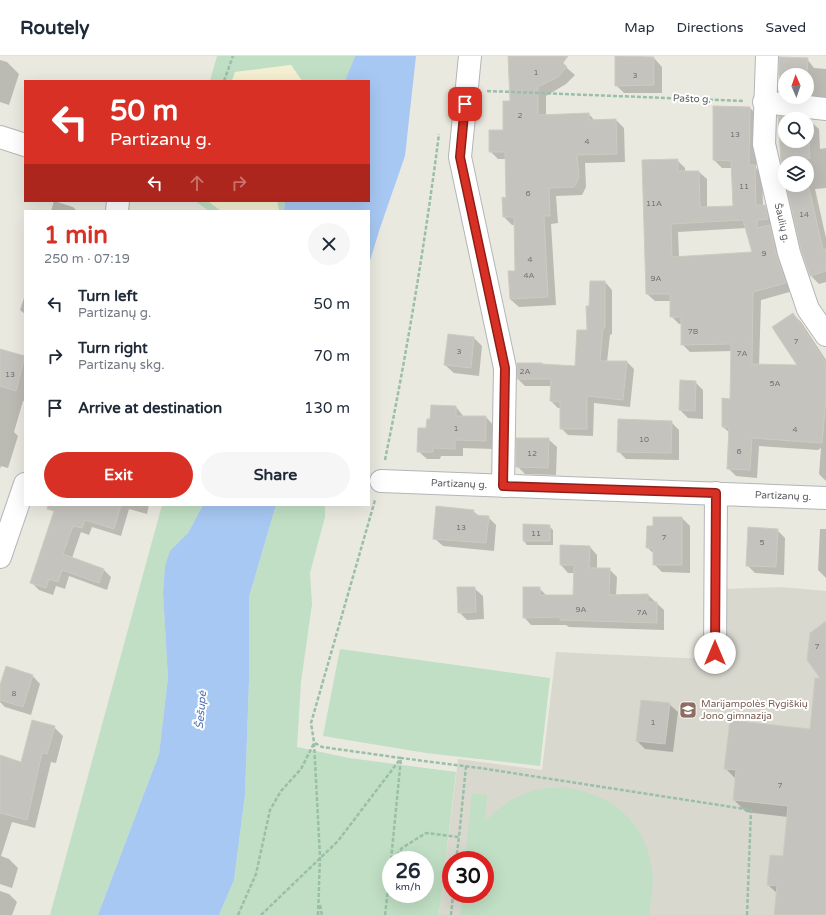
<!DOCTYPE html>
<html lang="en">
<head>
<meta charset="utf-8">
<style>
	:root { --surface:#fff; --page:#f6f6f7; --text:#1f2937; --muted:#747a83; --line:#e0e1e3; --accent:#d93025 }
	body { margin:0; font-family:"Varela Round",sans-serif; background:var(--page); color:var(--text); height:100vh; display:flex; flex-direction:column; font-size:15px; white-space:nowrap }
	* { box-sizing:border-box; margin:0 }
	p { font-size:13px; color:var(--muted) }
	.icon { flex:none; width:22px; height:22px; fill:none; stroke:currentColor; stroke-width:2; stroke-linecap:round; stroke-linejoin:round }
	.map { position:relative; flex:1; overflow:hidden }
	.panel { position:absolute; left:24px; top:154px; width:346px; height:296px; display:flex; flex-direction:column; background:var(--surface); border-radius:0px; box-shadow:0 4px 16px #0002 }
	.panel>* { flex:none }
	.guide { position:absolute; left:24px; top:24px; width:346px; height:122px; border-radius:0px; box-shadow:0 4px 16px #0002; background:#d93025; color:#fff; overflow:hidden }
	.needle { width:26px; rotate:358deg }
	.buttons { position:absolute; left:778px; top:12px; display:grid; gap:8px }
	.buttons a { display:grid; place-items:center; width:36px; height:36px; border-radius:50%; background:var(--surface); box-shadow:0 4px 16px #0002; font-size:20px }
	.speed { position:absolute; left:382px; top:795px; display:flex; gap:8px; font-size:20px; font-weight:700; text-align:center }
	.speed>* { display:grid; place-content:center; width:52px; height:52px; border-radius:50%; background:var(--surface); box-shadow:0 4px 16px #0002; line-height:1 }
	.speed small { font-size:10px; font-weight:400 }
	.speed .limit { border:6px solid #d22; background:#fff; color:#111 }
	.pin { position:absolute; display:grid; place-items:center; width:34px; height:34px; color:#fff; margin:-17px; border-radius:8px; box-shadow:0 2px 6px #0006 }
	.me { position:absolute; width:44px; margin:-22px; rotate:0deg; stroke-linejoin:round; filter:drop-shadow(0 0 3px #0008) }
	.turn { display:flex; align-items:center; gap:14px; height:84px; padding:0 20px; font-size:18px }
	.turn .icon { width:52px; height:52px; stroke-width:2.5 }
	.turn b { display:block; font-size:28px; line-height:34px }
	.lanes { display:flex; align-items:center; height:38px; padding:0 20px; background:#0003; justify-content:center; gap:20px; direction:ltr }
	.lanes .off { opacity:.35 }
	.round { display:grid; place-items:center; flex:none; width:42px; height:42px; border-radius:21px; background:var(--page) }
	.head { display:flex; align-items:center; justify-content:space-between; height:68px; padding:0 20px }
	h1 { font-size:24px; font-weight:700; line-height:30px; color:var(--accent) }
	.primary-button { display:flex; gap:8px; margin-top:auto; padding:8px 20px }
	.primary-button a { flex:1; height:46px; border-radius:24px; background:var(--accent); color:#fff; font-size:16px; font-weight:700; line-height:46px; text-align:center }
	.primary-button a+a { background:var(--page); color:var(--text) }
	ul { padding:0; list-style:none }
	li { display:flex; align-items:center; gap:12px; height:52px; padding:0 20px }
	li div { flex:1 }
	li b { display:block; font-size:15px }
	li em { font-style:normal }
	header { display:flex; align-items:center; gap:24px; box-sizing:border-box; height:56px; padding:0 20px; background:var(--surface); border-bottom:1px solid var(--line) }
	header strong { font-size:19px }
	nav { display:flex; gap:22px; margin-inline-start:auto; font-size:14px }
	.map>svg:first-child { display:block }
	.education { fill:#d9d8cf; fill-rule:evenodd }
	.green { fill:#c0dfc4; fill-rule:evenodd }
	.sand { fill:#f4f0d1 }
	.water { fill:#a7c8f3 }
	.shadow { fill:#0003; fill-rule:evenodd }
	.building { fill:#c5c3bd; stroke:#cecbc0; fill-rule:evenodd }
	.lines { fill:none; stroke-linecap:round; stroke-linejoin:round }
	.minor-casing { stroke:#b3b5b9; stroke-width:24 }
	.path { stroke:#9abfa9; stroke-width:2.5; stroke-dasharray:4 2; stroke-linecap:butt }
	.minor { stroke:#fff; stroke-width:22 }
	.route-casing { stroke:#8d1f18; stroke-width:10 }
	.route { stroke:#d93025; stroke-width:7 }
	.labels { text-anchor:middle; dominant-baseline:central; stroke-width:4; stroke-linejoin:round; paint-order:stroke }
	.number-label { font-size:8px; fill:#747576 }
	.street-label { font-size:10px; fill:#595b5f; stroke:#fff }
	.education-label { font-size:10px; fill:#785e54; stroke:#fff; text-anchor:start }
	.water-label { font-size:11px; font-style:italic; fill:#4f72b1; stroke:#fff }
</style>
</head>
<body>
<header>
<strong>Routely</strong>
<nav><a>Map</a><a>Directions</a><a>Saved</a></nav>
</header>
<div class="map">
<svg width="826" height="859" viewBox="0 0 826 859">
	<rect width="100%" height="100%" fill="#eae9e0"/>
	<path class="education" d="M781,531L826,535V859H439L458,703L542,714L556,596L727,604L726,533ZM451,804H485V838H451Z"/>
	<path class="green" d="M217,0H355L345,25H302L291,9L235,16L232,25H210Z
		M195,145H208L221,155H209Z
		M277,145H285L284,155H279Z
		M162,449H203L188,477L165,510L163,537L168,622L159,698L98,859H50Z
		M276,449H325V461L310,517L312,548L301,626L297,691L349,702L456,716L439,859H219L234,824L245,739L249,625V541ZM391,804H425V838H391Z
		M340,593L550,622L540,710L426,697L323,680Z
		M563,731C610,738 645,763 652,813C654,828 651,844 649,859H460L462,838H485V804H465L472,737L487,739L485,765C512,740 526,733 563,731Z"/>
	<path class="sand" d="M291,9L302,25H232L235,16Z
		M208,145H277L279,155H221Z"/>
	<path class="water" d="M355,0H416L405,100L380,172L369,208V155H284L285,145H369V25H345Z
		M203,449H276L249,541V625L245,739L234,824L219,859H98L159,698L168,622L163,537L165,510L170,495L188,477Z"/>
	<path class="shadow" d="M509,0H553L575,19L566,28L546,40V60L589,58L595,65L616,64L624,72L625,106L585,107L586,131L582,139L556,140L558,167L551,168L556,249L519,251L510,243L516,215L515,169H512L504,161L507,143L506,103H498L490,95L504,75L511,46Z
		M616,0L654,2L662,11V37H624L616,29Z
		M780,2L807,3L814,12L826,13V46L807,41V19H785V40L779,35Z
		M0,4L7,6L19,18L9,49L0,46Z
		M714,51L750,52L758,60L756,112L762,118L763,150L773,158L775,171H771L777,178L793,235L761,244L759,310H799L793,258L801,266L826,304V425L819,418L821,392L818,394L759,390L757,422L736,420L728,412L730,377L723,371L731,344L732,295L690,296L682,288V268H679L671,260V245H655L647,238L677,104L685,112V116H699L707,123V152L734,151L732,112H722L714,104ZM746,172L753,197L679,201L678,176Z
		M779,61L794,63H785V85H807V64L810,65L819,73L820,93L826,92V132L815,133L826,182V226L819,228L811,220L787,129H807V107H785V119Z
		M54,145L73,151L77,155H51Z
		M605,226L612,234V278L610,279L607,306H627L634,313L630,351L594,347L593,380L568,379L561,372V352H558L551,345L552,330H525L518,323L543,309L576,311L588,275L590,251Z
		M25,239V258L20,254Z
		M449,279L474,282L482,290L479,320L454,317L445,309Z
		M0,294L25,301V345H23L14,376L18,380L8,412L1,410L0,413Z
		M695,326L703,334V363L688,362L680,354Z
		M456,351L464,361H486L494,370V393L463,392V400H441L440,403H427L418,395L431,364Z
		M671,366L679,374V404L626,403L618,395Z
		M548,383L557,391L556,419L525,418L517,410Z
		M59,449H149L147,458L129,453L121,480L92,471L89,479L81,476L72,502L104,514L111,521L107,534L69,520L65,533L56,530L53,539L39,534L32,527Z
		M473,455L479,460L488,461L496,469L494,495L443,490L434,482Z
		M682,462L690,470V517L662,516L654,508V498L647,491L654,471Z
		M549,470L553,474V489H527L524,485Z
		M820,473H826V522L818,514Z
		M777,474L785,482L784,519L755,517L747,509Z
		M590,491L597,499V513H609L617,521L616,540L648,539L664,554V574L569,571L566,569H531L524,561L539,532L547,540H574L575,517H568L561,509Z
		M474,532L483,540L484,563L467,564L459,556Z
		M32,619L40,628L31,659L5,651L0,646V633Z
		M826,643V859H775L778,838L768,829L783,801L788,761L746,756L734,744L736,723L725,712L810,674Z
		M669,648L678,656L673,696L645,693L637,685Z
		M54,671L63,680L56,707L51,706L35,772L12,766L1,800L9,803L18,812L12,832L0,828V700L21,707Z
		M0,835L9,838L17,846L12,859H0Z"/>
	<path class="building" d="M508,0H568L563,7L567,11L558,21L538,31V59L589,57V64L616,63L617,98L577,99L579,122L574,131L549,132L550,160H544L548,241L510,243L508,215H515L514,161H503L502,141L506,142L505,96H489V74H503V45H510Z
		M615,0L654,1V29L615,30Z
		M779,1L808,2L807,19H779Z
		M713,50L750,51L749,109H755L756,149H765L768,161V163L757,164V172L770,169L777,201L786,227L753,236L752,308L797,309L772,271L793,257L826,307V342L822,387L752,382L750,414L727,413L729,371H722V342L730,343L731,288L681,289V261H670V238H646L642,104L678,103V115H699L700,151L733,150L731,105L713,104ZM743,164L752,196L672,201L671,168Z
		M778,60L803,63H785V85H807V63L811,64V71H808L810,102L802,103L803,107H785V124L781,105Z
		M807,123L823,194L826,193V215L810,220L801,194L786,129H807Z
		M590,225H605V272H603L600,305H627L623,344L587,340V373H560V346L550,345L551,323H517V307H542V308L575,310L577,274H587L586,250H589Z
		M448,278L474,281L471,312L444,309Z
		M0,293L25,300L16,335L0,330Z
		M680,324L696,325L695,355L679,354Z
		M431,349L456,350V360H486V385L455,384V393L433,392V396H417L418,372H426L427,363H430Z
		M618,363L672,365L671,397L617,396Z
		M516,382H549L548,412L516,411Z
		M48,449H121L114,473L85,464L82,472L73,470L63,498L104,513L99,527L62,514L58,526L49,523L46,532L30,527L54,455L47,453Z
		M436,450L474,454L473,459L489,460L486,487L433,483Z
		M653,461H682V509H653V492H646L647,470H653Z
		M523,468L550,469V485H523Z
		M748,471L778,473L776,511L746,510Z
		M560,489L590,490L589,512H610L609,539L648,538V546H657V567L560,564V561L523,562V531H540V539H573L574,509H560Z
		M457,531H475L476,556L458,557Z
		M826,565V859H774L777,830L767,829L770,799L783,800L788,750L733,744L736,714L724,713L730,664L810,673L815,622H820L807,604L810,577Z
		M6,610L33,619L23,651L0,644V629Z
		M641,644L670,647L665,688L636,685Z
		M32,664L55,670L47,698L42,697L27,764L0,757V699L21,706Z"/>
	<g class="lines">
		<g class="minor-casing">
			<path id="minor" d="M470,0L460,101L505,312L503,430
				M767,0L764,88L789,197L808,253L826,279
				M764,46L826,53
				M0,81L25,89
				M117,155L118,145
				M381,425L826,442
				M0,501L25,428
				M715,597L716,437"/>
		</g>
		<path class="path" d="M224,25L233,0
			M487,35L744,45
			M385,404C407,296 425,187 439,78
			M315,687L322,691L401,702L391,804
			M393,804L402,792L426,777L459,781L466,710
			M456,804L459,781
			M320,849L322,859
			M238,859L256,818L270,754L281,735L301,713L314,687
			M261,859L338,785L401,702L480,712L751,754L747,859
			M318,859L320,801L314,686L311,667L375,444
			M385,859L391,807
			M451,859L453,838"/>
		<use href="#minor" class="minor"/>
	</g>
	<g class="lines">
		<g class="route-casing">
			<path id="route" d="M465,48L460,101L505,312L503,430L716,437L715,597"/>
		</g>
		<use href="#route" class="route"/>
	</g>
	<defs>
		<g id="school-square" transform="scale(0.9)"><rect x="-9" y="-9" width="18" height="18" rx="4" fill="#8d6e63" stroke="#fff"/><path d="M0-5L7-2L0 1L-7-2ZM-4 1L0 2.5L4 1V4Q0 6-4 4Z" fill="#fff"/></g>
	</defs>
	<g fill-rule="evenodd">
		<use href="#school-square" x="688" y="654"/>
	</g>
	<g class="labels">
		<g class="number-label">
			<text x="536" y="16">1</text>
			<text x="635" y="19">3</text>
			<text x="520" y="59">2</text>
			<text x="735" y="78">13</text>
			<text x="587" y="85">4</text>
			<text x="744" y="130">11</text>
			<text x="528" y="137">6</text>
			<text x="654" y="147">11A</text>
			<text x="804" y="158">14</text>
			<text x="764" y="197">9</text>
			<text x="530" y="203">4</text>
			<text x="529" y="219">4A</text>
			<text x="656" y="222">9A</text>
			<text x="693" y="275">7B</text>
			<text x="796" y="285">7</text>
			<text x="459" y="295">3</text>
			<text x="742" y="297">7A</text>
			<text x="525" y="315">2A</text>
			<text x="10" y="318">13</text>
			<text x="775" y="327">5A</text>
			<text x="456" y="372">1</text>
			<text x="795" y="373">4</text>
			<text x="644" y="383">10</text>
			<text x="739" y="395">6</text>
			<text x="532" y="397">12</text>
			<text x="461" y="471">13</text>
			<text x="536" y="477">11</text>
			<text x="664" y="481">7</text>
			<text x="762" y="486">5</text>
			<text x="581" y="553">9A</text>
			<text x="642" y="556">7A</text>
			<text x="817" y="590">7</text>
			<text x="14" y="637">8</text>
			<text x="653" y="666">1</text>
			<text x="780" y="729">7</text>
		</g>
		<g class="street-label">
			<text transform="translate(692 43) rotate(2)">Pašto g.</text>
			<text transform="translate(782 167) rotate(77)">Šaulių g.</text>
			<text transform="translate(459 428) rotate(2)">Partizanų g.</text>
			<text transform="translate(783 440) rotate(2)">Partizanų g.</text>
		</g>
		<g class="education-label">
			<text x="701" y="648">Marijampolės Rygiškių<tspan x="701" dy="12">Jono gimnazija</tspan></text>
		</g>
		<g class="water-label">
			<text transform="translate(201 654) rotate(-85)">Šešupė</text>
		</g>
	</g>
</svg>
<div class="buttons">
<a><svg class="needle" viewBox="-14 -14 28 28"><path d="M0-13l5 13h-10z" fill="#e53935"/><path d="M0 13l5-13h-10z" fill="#747a83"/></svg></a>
<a><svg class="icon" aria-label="search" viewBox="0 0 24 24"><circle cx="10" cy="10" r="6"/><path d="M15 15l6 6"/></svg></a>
<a><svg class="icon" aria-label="layers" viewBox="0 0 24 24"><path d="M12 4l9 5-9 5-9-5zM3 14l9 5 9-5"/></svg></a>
</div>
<div class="speed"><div>26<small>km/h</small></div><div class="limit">30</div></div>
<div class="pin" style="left:465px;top:48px;background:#d93025"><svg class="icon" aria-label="arrive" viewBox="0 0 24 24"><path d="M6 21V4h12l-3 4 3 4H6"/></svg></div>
<svg class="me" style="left:715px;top:597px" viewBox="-20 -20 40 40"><circle r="19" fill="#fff"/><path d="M0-13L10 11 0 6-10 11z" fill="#d93025"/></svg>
<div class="guide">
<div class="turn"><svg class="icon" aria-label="left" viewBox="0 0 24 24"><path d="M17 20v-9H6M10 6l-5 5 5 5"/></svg><div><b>50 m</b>Partizanų g.</div></div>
<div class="lanes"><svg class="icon" aria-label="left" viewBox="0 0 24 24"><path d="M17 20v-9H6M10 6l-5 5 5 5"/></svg><svg class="icon off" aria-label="ahead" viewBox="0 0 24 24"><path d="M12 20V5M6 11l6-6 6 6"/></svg><svg class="icon off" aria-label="right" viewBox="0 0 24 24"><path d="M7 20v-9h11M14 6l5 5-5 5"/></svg></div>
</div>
<section class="panel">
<div class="head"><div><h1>1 min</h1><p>250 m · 07:19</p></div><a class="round"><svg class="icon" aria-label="close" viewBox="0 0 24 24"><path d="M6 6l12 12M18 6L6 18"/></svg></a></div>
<ul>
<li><svg class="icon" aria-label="left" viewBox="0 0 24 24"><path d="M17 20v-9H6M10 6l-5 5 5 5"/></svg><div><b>Turn left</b><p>Partizanų g.</p></div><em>50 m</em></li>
<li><svg class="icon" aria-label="right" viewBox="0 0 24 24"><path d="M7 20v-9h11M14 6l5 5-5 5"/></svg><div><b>Turn right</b><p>Partizanų skg.</p></div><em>70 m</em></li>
<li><svg class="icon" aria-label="arrive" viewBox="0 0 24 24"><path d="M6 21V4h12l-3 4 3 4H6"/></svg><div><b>Arrive at destination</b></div><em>130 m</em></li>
</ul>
<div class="primary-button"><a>Exit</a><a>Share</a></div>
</section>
</div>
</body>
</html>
